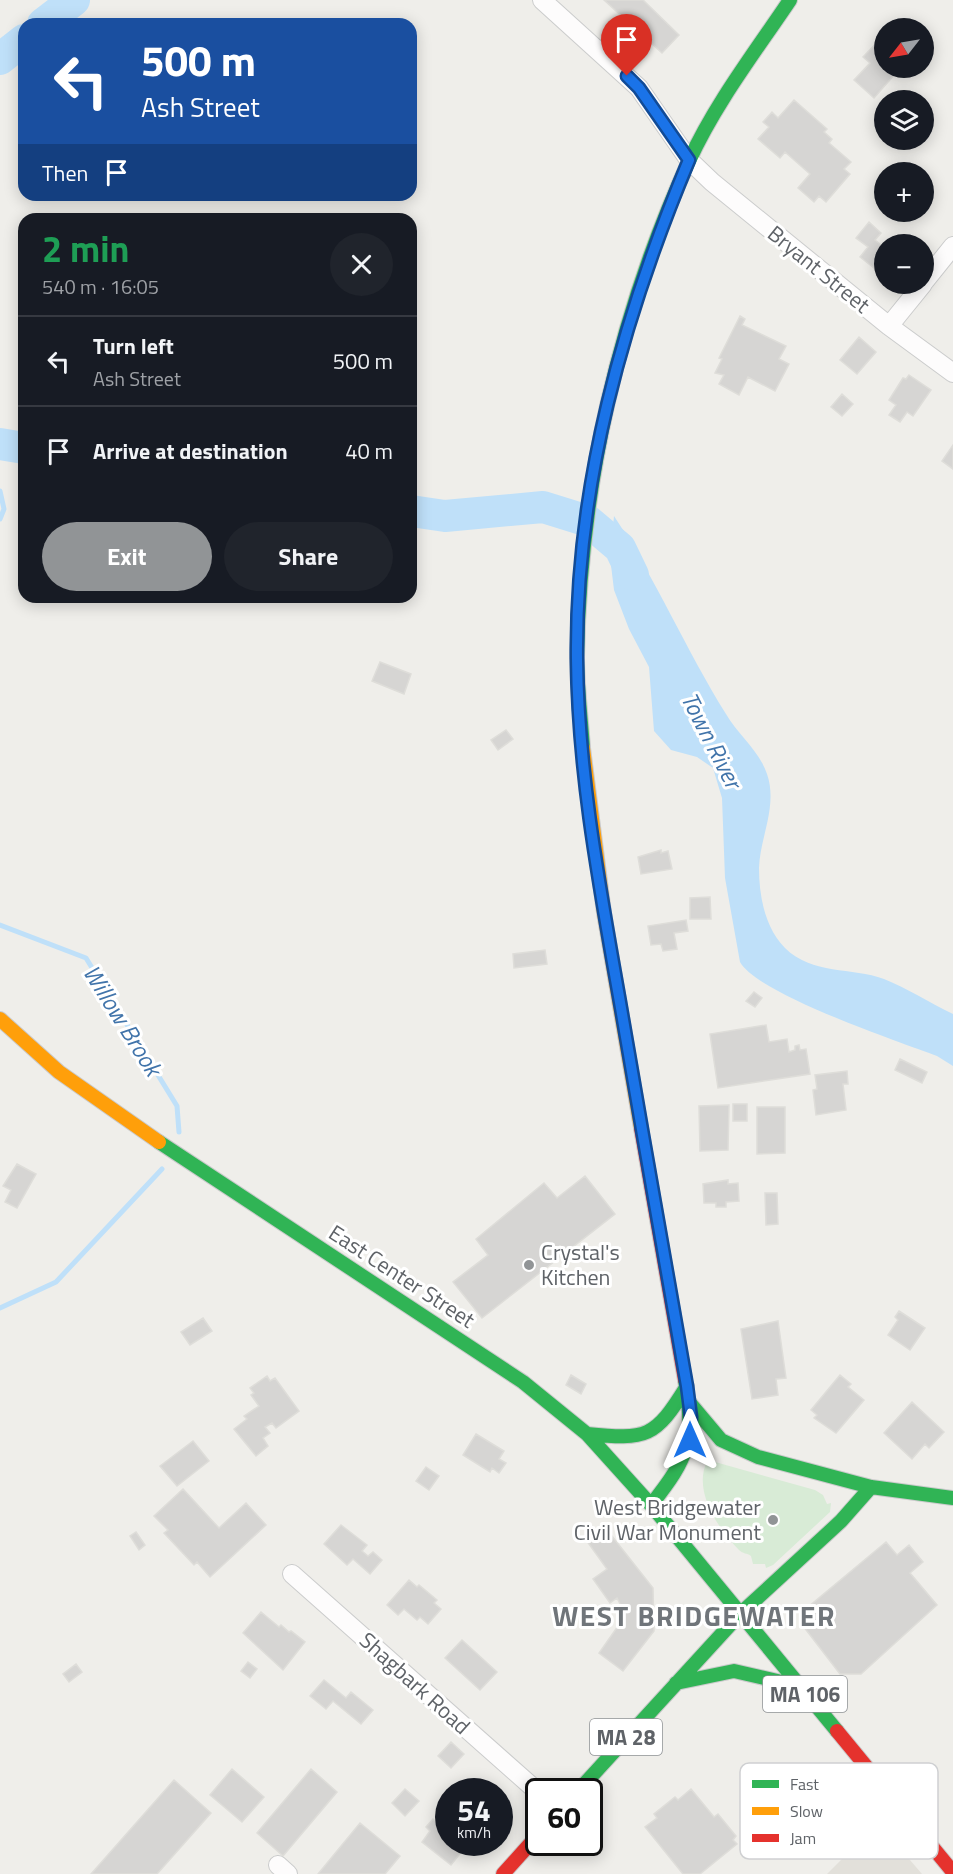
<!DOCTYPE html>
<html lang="en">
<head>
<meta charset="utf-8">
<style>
	:root { --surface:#171b24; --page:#20242c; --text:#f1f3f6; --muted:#9ea1a6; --line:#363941; --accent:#919496 }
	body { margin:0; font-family:"Titillium Web",sans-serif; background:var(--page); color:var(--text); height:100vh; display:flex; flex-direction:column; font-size:22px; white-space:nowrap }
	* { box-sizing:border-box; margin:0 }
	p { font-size:20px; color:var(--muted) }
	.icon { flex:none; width:33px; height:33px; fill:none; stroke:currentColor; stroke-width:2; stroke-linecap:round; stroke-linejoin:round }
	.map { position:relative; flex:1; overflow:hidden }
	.side { position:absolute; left:18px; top:213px; width:399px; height:390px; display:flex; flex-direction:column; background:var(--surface); border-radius:18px; box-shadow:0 3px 15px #0003 }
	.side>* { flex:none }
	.banner { position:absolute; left:18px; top:18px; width:399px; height:183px; border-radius:18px; box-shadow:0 3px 15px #0003; background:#1a4fa0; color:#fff; overflow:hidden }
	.needle { width:39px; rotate:239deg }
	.tools { position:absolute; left:874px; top:18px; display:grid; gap:12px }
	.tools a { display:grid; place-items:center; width:60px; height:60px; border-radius:50%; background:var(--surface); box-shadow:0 3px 15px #0003; font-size:30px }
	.speed { position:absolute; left:435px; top:1778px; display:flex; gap:12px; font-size:30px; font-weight:700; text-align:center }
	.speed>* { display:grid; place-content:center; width:78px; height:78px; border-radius:50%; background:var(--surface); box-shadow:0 3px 15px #0003; line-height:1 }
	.speed small { font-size:15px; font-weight:400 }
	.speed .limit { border:3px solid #111; border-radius:9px; background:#fff; color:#111 }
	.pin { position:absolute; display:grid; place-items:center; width:51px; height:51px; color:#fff; margin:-62px -26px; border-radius:50% 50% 50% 0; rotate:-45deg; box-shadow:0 0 6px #0007 }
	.pin .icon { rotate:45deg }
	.me { position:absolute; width:66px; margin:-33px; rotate:0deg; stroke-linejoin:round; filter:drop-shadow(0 0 4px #0008) }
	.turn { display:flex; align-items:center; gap:21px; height:126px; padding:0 24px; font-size:27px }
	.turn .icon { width:78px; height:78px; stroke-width:2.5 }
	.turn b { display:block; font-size:42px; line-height:51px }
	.then { display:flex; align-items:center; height:57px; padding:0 24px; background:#0003; gap:12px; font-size:22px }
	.round { display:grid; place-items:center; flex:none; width:63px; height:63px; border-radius:32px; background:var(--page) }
	.summary { display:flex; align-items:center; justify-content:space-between; height:102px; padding:0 24px }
	h1 { font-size:36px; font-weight:700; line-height:45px; color:#1e9e55 }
	.action { display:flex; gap:12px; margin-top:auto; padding:12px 24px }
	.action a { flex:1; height:69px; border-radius:36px; background:var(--accent); color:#fff; font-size:24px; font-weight:700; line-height:69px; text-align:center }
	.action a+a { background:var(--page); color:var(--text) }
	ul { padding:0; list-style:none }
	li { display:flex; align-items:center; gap:18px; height:90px; padding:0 24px; border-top:2px solid var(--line) }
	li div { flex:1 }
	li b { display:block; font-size:22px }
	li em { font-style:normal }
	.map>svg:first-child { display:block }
	.education { fill:#e2e0da }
	.green { fill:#d8ebd6 }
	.water { fill:#bfe0f9 }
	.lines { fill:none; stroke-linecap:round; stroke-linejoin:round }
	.stream { stroke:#bfe0f9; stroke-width:5 }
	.river { stroke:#bfe0f9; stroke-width:32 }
	.building { fill:#d6d5d3; stroke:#deddd9; stroke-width:1.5 }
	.street-casing { stroke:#cbcccc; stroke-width:20 }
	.fast-casing { stroke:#cacacb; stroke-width:16 }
	.slow-casing { stroke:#cacacb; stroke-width:16 }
	.jam-casing { stroke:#cacacb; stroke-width:16 }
	.street { stroke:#fdfcfc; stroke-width:18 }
	.fast { stroke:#30b455; stroke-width:14 }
	.slow { stroke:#ff9f0a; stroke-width:14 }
	.jam { stroke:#e5322d; stroke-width:14 }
	.route-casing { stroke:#114b97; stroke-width:15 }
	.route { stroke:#1a73e8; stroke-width:10 }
	.poi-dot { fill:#919496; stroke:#fff; stroke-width:2 }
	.labels { text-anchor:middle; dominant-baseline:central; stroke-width:6; stroke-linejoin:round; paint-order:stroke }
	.shield { fill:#fff; stroke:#8f9295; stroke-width:1.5 }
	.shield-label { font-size:21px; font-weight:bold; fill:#5f6368 }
	.street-label { font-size:22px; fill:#5f6368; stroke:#fff }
	.poi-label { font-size:22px; fill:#5f6368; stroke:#fff; text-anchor:start }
	.water-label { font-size:24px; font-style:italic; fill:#4174aa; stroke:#fff }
	.district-label { font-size:28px; font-weight:bold; letter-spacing:1.5px; fill:#70757a; stroke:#fff }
	.key { fill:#fff; stroke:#cfd0d2; stroke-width:1.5 }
	.key-label { font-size:16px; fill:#5f6368 }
</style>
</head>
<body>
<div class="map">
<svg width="953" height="1874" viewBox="0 0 953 1874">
	<rect width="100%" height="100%" fill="#efeeea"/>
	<path class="education" d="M878,1823L922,1874H827Z"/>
	<path class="green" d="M708,1460L815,1490L823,1495L827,1504L831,1503L830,1512L773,1565L766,1568L765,1564H753L751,1556C747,1553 743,1554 739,1550C719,1530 691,1489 708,1460Z"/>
	<path class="water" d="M614,516C656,579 686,650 726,714C738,735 759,750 767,774C778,806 760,837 759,868C759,896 765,928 785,948C812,975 852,967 884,979C907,988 930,1003 953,1014V1066L937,1056C897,1041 758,994 740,962L725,878L722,798L713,768L697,757L671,750L654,731L649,667L629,629L614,590L610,557Z"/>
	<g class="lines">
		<path class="stream" d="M0,491L4,509L0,519
			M0,925L86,958L177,1106L179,1132
			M0,1308L56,1282L162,1169"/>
		<path class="river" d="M43,24L74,0
			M0,59L24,40
			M0,444L24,448
			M411,511L445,516L543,507L588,521L620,548L633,575"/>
	</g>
	<path class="building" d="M604,0H643L679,35L662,53Z
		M885,34V68H893L896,73L874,98L854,80L870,63L863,57Z
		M794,100L827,129L824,132L832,139L829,143L851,162L844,169L850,174L826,202L819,196L814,202L798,188L810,174L785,152L780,158L758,139L769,127L763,122L772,112L778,118Z
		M869,222L881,233L875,240L885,248V265L879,272L860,257L868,247L856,238Z
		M740,316L745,319L742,325L786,346L779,359L789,364L775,391L748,377L739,395L719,384L724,375L715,373L722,359L719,358Z
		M859,337L876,352L857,374L840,360Z
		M909,375L931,390L913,416L907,412L900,422L889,415L896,405L889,400L903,378L906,379Z
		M842,394L853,404L842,416L831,407Z
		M953,445V469L942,461Z
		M380,662L411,674L404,694L372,681Z
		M506,730L513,739L498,750L491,740Z
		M661,850V853L668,851L672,869L641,874L638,857Z
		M710,897L711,919H690V898Z
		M686,920L688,931L674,933L677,949L663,951L661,944L651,945L648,926Z
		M545,950L547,964L514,968L513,954Z
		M754,992L762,998L755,1007L746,1001Z
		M766,1025L769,1042L787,1039L789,1052L795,1050V1046L799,1045L800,1050L806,1049L810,1074L718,1088L710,1034Z
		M900,1059L927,1072L922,1083L895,1070Z
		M847,1071L848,1084H843L846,1110L816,1115L813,1090L817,1089L815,1075Z
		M733,1104H747V1121H733Z
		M729,1105L728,1150L700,1151L699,1106Z
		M757,1107H785V1153L757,1154Z
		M17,1164L36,1174L17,1208L5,1202L11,1190L3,1186Z
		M585,1176L615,1214L482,1318L453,1282L488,1255L476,1239L544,1183L557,1198Z
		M728,1180V1184L738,1183L739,1201L726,1202V1207H716V1203H704L703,1184Z
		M765,1193H777L778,1224L766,1225Z
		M899,1311L925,1328L910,1350L888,1335L898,1320L895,1317Z
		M203,1318L212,1331L190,1345L181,1332Z
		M778,1321L786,1378L776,1379L778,1395L752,1399L741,1329Z
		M571,1375L586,1384L581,1394L566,1385Z
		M840,1375L851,1384L848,1387L864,1400L836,1433L814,1418L817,1415L811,1410Z
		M267,1376L270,1381L275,1378L299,1411L276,1428L272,1423L265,1427L270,1433L263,1438L268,1446L256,1456L234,1429L247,1419L244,1416L259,1406L251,1395L254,1393L250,1388Z
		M912,1402L944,1432L929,1448L925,1444L912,1459L884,1433Z
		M476,1434L504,1451L499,1459L506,1463L499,1473L492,1468L490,1472L463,1455Z
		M193,1441L209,1461L177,1486L160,1466Z
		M426,1467L439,1476L429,1490L416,1481Z
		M183,1489L219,1528L246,1503L266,1525L210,1577L197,1562L194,1565L164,1533L168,1530L154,1516Z
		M341,1525L367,1545L362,1551L368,1556L373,1552L382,1560L370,1574L353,1559L347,1565L324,1544Z
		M604,1526L653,1588L654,1631L623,1671L599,1653L623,1619H618V1608H622L617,1598L610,1603L593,1579L607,1569L586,1540Z
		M136,1532L145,1545L139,1550L130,1536Z
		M886,1542L897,1555L909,1545L923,1562L910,1573L937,1605L861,1674H840L800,1622L801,1613Z
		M409,1580L417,1587L419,1585L437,1600L434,1603L441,1609L428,1624L420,1617L417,1620L404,1609L398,1615L387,1605Z
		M261,1612L279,1627L281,1625L289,1632L291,1631L305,1642L283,1670L243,1633Z
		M462,1640L497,1672L480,1690L445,1658Z
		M248,1662L257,1669L250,1678L241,1671Z
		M76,1664L82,1672L69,1682L63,1674Z
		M324,1680L346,1698L351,1692L373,1710L361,1724L333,1701L326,1709L310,1696Z
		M451,1742L464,1754L451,1768L438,1756Z
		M232,1769L264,1797L242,1822L210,1795Z
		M311,1769L337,1792L283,1856L257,1833Z
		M174,1780L211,1813L157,1874H91Z
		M405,1789L419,1801L405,1816L392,1803Z
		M691,1789L714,1817L718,1814L736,1836L733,1840L737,1844L700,1874H683L645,1827L657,1818L654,1814L675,1797L678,1800Z
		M433,1819L448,1831V1842H462L466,1846L451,1865L422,1842L430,1831L426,1827Z
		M360,1823L400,1856L385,1874H318Z"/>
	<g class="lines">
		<g class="street-casing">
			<path id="street" d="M542,0L639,88L689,160L712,182L889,326L953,373
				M924,282L953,246
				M889,326L923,284
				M292,1574L538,1792
				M278,1865L288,1874"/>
		</g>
		<g class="fast-casing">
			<path id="fast" d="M583,748C581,718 577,687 577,657C580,488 618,316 689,161C715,104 755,52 790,0
				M159,1142L523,1382L587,1434L651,1505
				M685,1380C695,1441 689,1457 651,1505L837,1731
				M689,1402L721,1440L758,1457L871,1487L953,1498
				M587,1434C647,1440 655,1438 687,1386
				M740,1614L841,1521L871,1487
				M676,1683L734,1671L799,1686
				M578,1791L740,1614"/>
		</g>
		<g class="slow-casing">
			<path id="slow" d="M583,748L604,913L641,1128
				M0,1019L59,1072L159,1142"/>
		</g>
		<g class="jam-casing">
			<path id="jam" d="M641,1128L685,1380
				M837,1731L953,1872
				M503,1874L538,1835"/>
		</g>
		<use href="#street" class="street"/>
		<use href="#fast" class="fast"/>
		<use href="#slow" class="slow"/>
		<use href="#jam" class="jam"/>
	</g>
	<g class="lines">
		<g class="route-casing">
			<path id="route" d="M627,76L639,88L689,160C623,318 575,486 577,659C578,776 601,894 621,1008C643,1134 664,1260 687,1386L691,1417L690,1440"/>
		</g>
		<use href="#route" class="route"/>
	</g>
	<g class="poi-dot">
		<circle cx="529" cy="1265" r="6"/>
		<circle cx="773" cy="1520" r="6"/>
	</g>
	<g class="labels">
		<g class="shield">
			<rect x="763" y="1676" width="84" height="36" rx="4.5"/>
			<rect x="590" y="1719" width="72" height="36" rx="4.5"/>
		</g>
		<g class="shield-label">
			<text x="805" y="1694">MA 106</text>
			<text x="626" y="1737">MA 28</text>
		</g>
		<g class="street-label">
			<text transform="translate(819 269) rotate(39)">Bryant Street</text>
			<text transform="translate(402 1276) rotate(33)">East Center Street</text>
			<text transform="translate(415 1683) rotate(42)">Shagbark Road</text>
		</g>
		<g class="poi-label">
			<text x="541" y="1252">Crystal's<tspan x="541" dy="25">Kitchen</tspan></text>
			<text x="761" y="1507" text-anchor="end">West Bridgewater<tspan x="761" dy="25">Civil War Monument</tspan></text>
		</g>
		<g class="water-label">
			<text transform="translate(712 740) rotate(63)">Town River</text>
			<text transform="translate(123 1020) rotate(58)">Willow Brook</text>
		</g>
		<g class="district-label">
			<text x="694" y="1615">WEST BRIDGEWATER</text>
		</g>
	</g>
	<rect x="740" y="1763" width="198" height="96" rx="9" class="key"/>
	<rect x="752" y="1780" width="27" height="8" fill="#30b455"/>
	<rect x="752" y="1807" width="27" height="8" fill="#ff9f0a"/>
	<rect x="752" y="1834" width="27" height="8" fill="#e5322d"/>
	<g class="key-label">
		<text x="790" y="1790">Fast</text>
		<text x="790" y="1817">Slow</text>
		<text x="790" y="1844">Jam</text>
	</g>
</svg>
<div class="tools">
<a><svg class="needle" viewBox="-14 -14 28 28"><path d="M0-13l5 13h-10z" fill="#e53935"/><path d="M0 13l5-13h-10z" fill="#9ea1a6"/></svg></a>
<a><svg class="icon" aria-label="layers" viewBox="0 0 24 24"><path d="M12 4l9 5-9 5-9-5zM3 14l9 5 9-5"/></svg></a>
<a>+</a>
<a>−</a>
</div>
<div class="speed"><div>54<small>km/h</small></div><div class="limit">60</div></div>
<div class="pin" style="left:627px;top:76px;background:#d93025"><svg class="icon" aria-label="arrive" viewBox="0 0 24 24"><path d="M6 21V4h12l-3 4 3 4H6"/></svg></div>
<svg class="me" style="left:690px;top:1440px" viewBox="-20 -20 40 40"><path d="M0-17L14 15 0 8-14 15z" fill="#1a73e8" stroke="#fff" stroke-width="4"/></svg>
<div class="banner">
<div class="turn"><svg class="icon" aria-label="left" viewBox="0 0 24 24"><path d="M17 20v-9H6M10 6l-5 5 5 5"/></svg><div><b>500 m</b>Ash Street</div></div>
<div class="then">Then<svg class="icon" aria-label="arrive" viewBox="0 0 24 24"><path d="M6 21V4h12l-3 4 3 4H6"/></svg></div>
</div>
<section class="side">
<div class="summary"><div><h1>2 min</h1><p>540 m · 16:05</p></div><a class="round"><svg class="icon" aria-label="close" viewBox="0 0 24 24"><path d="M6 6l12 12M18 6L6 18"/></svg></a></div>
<ul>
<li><svg class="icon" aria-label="left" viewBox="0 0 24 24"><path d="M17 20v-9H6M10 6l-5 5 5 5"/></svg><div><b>Turn left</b><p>Ash Street</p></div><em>500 m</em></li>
<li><svg class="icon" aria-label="arrive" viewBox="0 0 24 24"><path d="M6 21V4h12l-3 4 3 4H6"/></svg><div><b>Arrive at destination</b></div><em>40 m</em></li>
</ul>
<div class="action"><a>Exit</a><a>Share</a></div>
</section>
</div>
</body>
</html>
